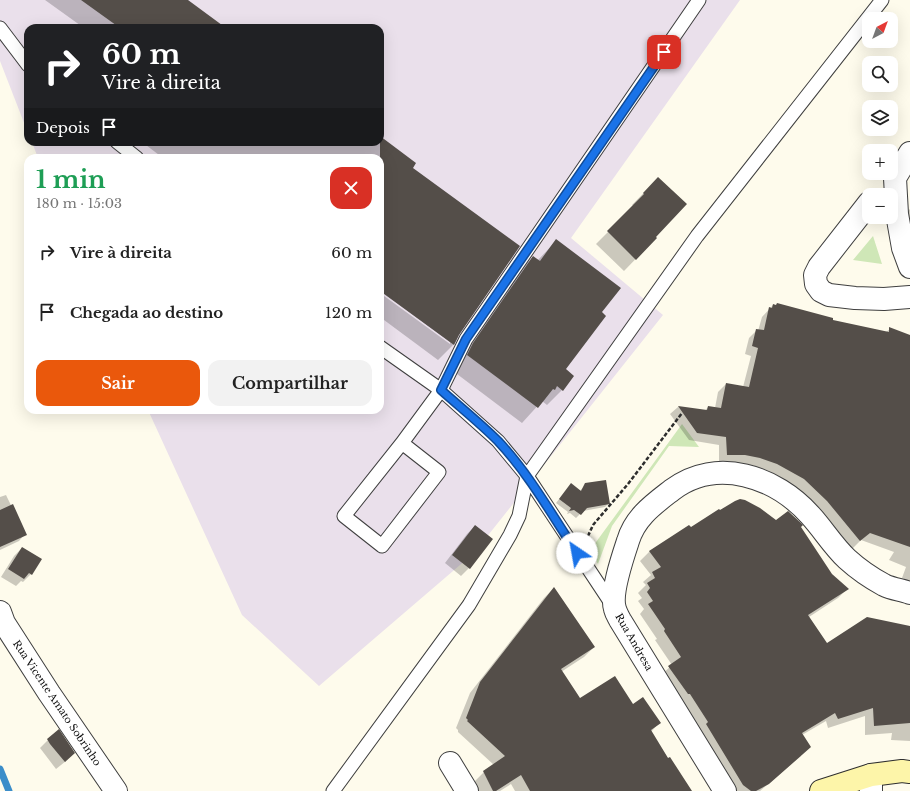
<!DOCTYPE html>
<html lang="pt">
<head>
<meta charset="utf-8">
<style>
	:root { --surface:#fff; --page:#f2f2f2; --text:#222; --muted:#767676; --accent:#ea580c }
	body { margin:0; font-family:"Libre Baskerville",serif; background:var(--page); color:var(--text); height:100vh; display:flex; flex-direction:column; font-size:15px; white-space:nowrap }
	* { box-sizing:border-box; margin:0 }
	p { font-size:13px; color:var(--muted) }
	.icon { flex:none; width:22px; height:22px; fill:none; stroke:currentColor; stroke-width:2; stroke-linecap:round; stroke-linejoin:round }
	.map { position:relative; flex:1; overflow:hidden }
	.sheet { position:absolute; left:24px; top:154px; width:360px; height:260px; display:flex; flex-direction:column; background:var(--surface); border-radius:12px; box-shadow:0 4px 16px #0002 }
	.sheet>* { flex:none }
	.hud { position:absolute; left:24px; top:24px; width:360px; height:122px; border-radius:12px; box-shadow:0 4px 16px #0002; background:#202124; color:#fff; overflow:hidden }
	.needle { width:26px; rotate:41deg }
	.controls { position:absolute; left:862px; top:12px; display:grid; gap:8px }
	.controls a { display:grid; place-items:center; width:36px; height:36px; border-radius:8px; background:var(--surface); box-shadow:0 4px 16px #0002; font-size:20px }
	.pin { position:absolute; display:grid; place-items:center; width:34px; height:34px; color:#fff; margin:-17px; border-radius:8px; box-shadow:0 2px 6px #0006 }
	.me { position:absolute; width:44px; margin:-22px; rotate:327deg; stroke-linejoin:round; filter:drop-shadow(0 0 3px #0008) }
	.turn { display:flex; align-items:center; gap:14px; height:84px; padding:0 12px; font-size:18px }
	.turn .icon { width:52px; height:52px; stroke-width:2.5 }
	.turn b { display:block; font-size:28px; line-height:34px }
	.then { display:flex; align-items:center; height:38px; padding:0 12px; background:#0003; gap:8px; font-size:15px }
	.round { display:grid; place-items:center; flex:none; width:42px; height:42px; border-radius:12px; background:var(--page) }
	.summary { display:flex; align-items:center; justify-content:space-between; height:68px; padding:0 12px }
	h1 { font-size:24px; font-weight:700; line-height:30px; color:#1e9e55 }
	.action { display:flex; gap:8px; margin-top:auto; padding:8px 12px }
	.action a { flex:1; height:46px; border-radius:12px; background:var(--accent); color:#fff; font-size:16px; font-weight:700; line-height:46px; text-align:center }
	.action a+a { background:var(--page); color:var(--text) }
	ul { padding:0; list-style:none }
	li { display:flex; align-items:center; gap:12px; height:60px; padding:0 12px }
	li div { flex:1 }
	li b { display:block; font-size:15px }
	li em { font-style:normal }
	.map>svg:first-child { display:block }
	.industrial { fill:#eae0eb }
	.green { fill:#cfe7b7 }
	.shadow { fill:#0003 }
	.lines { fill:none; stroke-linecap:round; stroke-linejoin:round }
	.stream { stroke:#3b8dc9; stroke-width:7 }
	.building { fill:#544e49 }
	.service-casing { stroke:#3f3f3f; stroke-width:15 }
	.minor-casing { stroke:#3f3f3f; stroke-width:24 }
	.secondary-casing { stroke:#2e2e2e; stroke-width:24 }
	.path { stroke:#2e2e2e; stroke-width:2.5; stroke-dasharray:4 2; stroke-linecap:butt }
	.service { stroke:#fff; stroke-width:13 }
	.minor { stroke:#fff; stroke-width:22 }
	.secondary { stroke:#fdf5a9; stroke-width:22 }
	.route-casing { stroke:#114b97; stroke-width:10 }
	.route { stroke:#1a73e8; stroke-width:7 }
	.labels { text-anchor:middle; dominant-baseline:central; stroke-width:4; stroke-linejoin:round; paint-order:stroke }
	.street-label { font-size:10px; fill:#0c0c0c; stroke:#fff }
</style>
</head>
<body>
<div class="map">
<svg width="910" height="791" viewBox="0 0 910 791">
	<rect width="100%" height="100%" fill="#fefbec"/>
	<path class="industrial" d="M0,0H740L571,238L663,315L474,553L319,686L242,615L148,410H380V158H38L32,142H380V28H28V133L0,61Z"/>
	<path class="green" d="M873,236L882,264L853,260Z
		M682,424L699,447L669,446L612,526L598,564L592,554L591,549Z"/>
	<path class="shadow" d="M45,0H186L224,28H84Z
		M380,137L412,168L458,334L453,345L438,360L380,317V293L450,344V342L380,290V158H163L142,142H380Z
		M658,178L654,237L656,238L624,271L596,244L634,206L632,205Z
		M28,207V220L24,211Z
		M910,209V231L906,213Z
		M557,240L564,369L562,390L547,405L542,401L522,423L453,371L458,359L518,272L533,257L538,260Z
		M773,305L832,321L886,332L890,329L910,336V581L902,578L906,567L889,560L894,552L861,540L852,549L819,509L796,487L769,471L752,465L719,462V445L689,440L670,414L678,407L705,411L708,407L715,408L718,392L726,384L743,387L751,356L745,354L749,338L757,330L758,331L762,317Z
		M571,484L580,491L586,484L609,503L605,507L583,511L576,518L570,513L567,514L568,512L556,503Z
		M6,495L25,534L19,541L0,550V497Z
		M776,521L800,527L831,575L847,589L838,598L809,617L827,644L910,638V741L891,740L892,733L865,735V716L828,728L826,721L802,735L801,756L760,791H732L660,676L672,665L655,640L657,639L640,614L644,609L638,601L642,598L638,593L646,585L643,582L651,575L640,561L649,552L689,526L690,528Z
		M475,526L491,539L469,568L461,576L445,563L467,534Z
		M22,548L41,559L31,574L23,582L21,581L16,586L1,577L14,556Z
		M554,588L594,647L584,657L561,672L580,700L633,705L659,723L651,732L689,791H515L511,784L500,791H478L474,782L484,772L494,765L458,732V730L456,728L470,693L544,598Z
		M48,740L66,761L56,769L40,748Z"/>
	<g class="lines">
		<path class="stream" d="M0,769L9,791"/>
	</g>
	<path class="building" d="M81,0H188L226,28H120Z
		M380,136L416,163L413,168L520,246L459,335L454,345L380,291Z
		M658,177L687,204L656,237L657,238L636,260L607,231L644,194L643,193Z
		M556,239L621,288L602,312L606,316L566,369L574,376L563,391L557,386L555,390L553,389L538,408L467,355L473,343L533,256L540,261Z
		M777,303L833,318V320L889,332V327L910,335V547L870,533L860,541L827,501L804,479L777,464L760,458L745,455H727L726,437L697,433L678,406L707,410L708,406L721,408L726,383L749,387L758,348L752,346L756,329L764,330L769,307L772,308L773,304L776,305Z
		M606,480L610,504L587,508L581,515L574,510L569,511L571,508L559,499L571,483L581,491L585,483Z
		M740,499L745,500L760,508L776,520L788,511L803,525L801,527L832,574L849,589L808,615L827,643L867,617L910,626V723L874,726L873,708L838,719L835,713L802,733L811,747L769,784L756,791H751L743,785L706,724L708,722L690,694H688L668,666L681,657L664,631L665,629L648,604L653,601L647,592L650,588L647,583L655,578L652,572L661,567L649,551L689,525L691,527L719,509L720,510L735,501Z
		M13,504L27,535L0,547V510Z
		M475,525L493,539L470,569L452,555Z
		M22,547L42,559L32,575L29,573L24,579L8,569Z
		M554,587L595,647L561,669L580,698L615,676L633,704L643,697L661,723L651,730L668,758L670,757L692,791H530L521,775L496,791H493L483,771L505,756L467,721L468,720L466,718L480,682Z
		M59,729L75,753L65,762L50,744L47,739Z"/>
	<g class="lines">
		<g class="service-casing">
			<path id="service" d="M0,28L28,65
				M117,142L137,158
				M402,443L439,472L382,546L344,516L402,443L441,390L466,339L699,0
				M613,606L527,476L697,236L882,0
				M333,791L469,605L510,535L519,516L527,476L498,441L441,390L380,347"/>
		</g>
		<g class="minor-casing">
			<path id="minor" d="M910,153L895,178L897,214L903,248L910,267
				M869,203L819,267L815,275L816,284L821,291L829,295L855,298L884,299L910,297
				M0,612L4,623L49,693L116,791
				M450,763L467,791
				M871,775V791
				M725,791L620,620C618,616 616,613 615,609C610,594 623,556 628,541C635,517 654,504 672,490C717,456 776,477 810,515C823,529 833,546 847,559C858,569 871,578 884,585C892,589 902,590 910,593"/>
		</g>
		<g class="secondary-casing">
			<path id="secondary" d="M821,791L871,775L902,771L910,772"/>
		</g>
		<path class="path" d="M588,536L593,525L628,484L682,413"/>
		<use href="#service" class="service"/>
		<use href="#minor" class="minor"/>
		<use href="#secondary" class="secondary"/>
	</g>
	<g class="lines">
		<g class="route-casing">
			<path id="route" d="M577,553C552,515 529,474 498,441C480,423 460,407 441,390L466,339L664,52"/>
		</g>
		<use href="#route" class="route"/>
	</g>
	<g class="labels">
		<g class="street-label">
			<text transform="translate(634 642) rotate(60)">Rua Andresa</text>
			<text transform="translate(57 703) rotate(56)">Rua Vicente Amato Sobrinho</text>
		</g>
	</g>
</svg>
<div class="controls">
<a><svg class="needle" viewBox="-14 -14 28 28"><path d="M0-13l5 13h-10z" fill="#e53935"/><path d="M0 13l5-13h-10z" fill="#767676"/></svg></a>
<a><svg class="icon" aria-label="search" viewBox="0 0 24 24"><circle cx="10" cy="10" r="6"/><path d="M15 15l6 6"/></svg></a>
<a><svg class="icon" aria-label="layers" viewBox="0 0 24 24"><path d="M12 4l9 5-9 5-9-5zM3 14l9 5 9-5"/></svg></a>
<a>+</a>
<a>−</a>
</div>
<div class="pin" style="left:664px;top:52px;background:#d93025"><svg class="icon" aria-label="arrive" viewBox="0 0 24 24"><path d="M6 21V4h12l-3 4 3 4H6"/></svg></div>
<svg class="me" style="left:577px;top:553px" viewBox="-20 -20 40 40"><circle r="19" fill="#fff"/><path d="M0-13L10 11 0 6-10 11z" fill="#1a73e8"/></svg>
<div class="hud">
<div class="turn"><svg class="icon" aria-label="right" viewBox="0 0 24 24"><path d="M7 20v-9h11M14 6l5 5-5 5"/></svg><div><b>60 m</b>Vire à direita</div></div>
<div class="then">Depois<svg class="icon" aria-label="arrive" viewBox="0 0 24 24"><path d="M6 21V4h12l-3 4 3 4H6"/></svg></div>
</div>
<section class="sheet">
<div class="summary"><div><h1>1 min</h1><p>180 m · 15:03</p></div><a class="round" style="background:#d93025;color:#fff"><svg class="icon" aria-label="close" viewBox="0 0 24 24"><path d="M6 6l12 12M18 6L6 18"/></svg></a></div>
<ul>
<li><svg class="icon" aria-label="right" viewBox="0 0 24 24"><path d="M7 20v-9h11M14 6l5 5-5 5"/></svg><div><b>Vire à direita</b></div><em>60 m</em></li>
<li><svg class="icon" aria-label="arrive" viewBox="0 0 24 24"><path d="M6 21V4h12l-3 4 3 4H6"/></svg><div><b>Chegada ao destino</b></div><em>120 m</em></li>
</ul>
<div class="action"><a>Sair</a><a>Compartilhar</a></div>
</section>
</div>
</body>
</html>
